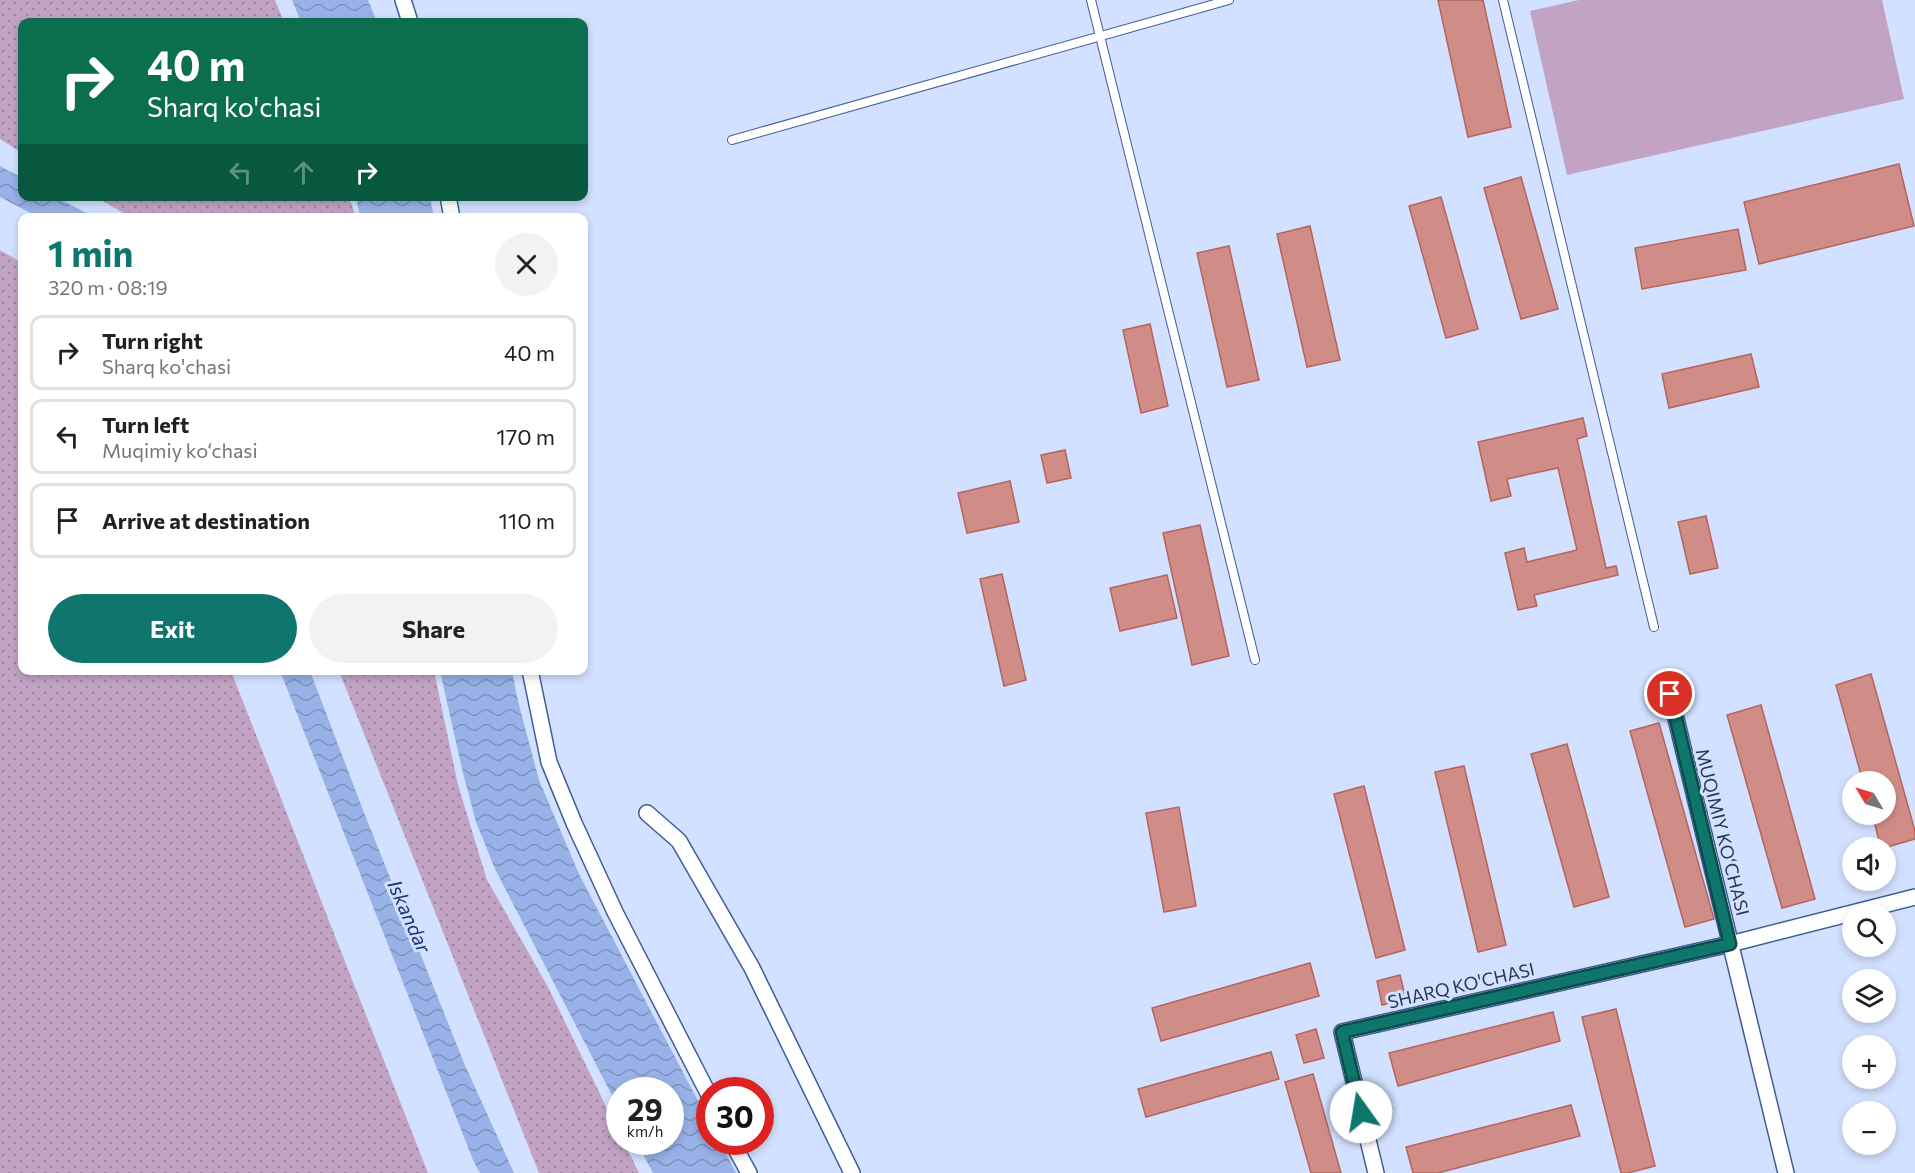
<!DOCTYPE html>
<html lang="en">
<head>
<meta charset="utf-8">
<style>
	:root { --surface:#fff; --page:#f2f2f2; --text:#202124; --muted:#757577; --line:#e0e0e0; --accent:#0f766e }
	body { margin:0; font-family:Commissioner,sans-serif; background:var(--page); color:var(--text); height:100vh; display:flex; flex-direction:column; font-size:22px; white-space:nowrap }
	* { box-sizing:border-box; margin:0 }
	p { font-size:20px; color:var(--muted) }
	.icon { flex:none; width:33px; height:33px; fill:none; stroke:currentColor; stroke-width:2; stroke-linecap:round; stroke-linejoin:round }
	.map { position:relative; flex:1; overflow:hidden }
	.sheet { position:absolute; left:18px; top:213px; width:570px; height:462px; display:flex; flex-direction:column; background:var(--surface); border-radius:12px; box-shadow:0 3px 9px #0003 }
	.sheet>* { flex:none }
	.guide { position:absolute; left:18px; top:18px; width:570px; height:183px; border-radius:12px; box-shadow:0 3px 9px #0003; background:#0b6e4f; color:#fff; overflow:hidden }
	.needle { width:39px; rotate:308deg }
	.controls { position:absolute; left:1842px; top:771px; display:grid; gap:12px }
	.controls a { display:grid; place-items:center; width:54px; height:54px; border-radius:50%; background:var(--surface); box-shadow:0 3px 9px #0003; font-size:30px }
	.speed { position:absolute; left:606px; top:1077px; display:flex; gap:12px; font-size:30px; font-weight:700; text-align:center }
	.speed>* { display:grid; place-content:center; width:78px; height:78px; border-radius:50%; background:var(--surface); box-shadow:0 3px 9px #0003; line-height:1 }
	.speed small { font-size:15px; font-weight:400 }
	.speed .limit { border:9px solid #d22; background:#fff; color:#111 }
	.pin { position:absolute; display:grid; place-items:center; width:51px; height:51px; color:#fff; margin:-26px; border:3px solid #fff; border-radius:50%; box-shadow:0 2px 6px #0007 }
	.me { position:absolute; width:66px; margin:-33px; rotate:347deg; stroke-linejoin:round; filter:drop-shadow(0 0 4px #0008) }
	.turn { display:flex; align-items:center; gap:21px; height:126px; padding:0 30px; font-size:27px }
	.turn .icon { width:78px; height:78px; stroke-width:2.5 }
	.turn b { display:block; font-size:42px; line-height:51px }
	.lanes { display:flex; align-items:center; height:57px; padding:0 30px; background:#0003; justify-content:center; gap:30px; direction:ltr }
	.lanes .off { opacity:.35 }
	.round { display:grid; place-items:center; flex:none; width:63px; height:63px; border-radius:32px; background:var(--page) }
	.head { display:flex; align-items:center; justify-content:space-between; height:102px; padding:0 30px }
	h1 { font-size:36px; font-weight:700; line-height:45px; color:var(--accent) }
	.primary-button { display:flex; gap:12px; margin-top:auto; padding:12px 30px }
	.primary-button a { flex:1; height:69px; border-radius:36px; background:var(--accent); color:#fff; font-size:24px; font-weight:700; line-height:69px; text-align:center }
	.primary-button a+a { background:var(--page); color:var(--text) }
	ul { padding:0; list-style:none }
	li { display:flex; align-items:center; gap:18px; height:75px; margin:0 12px 9px; padding:0 18px; border:3px solid var(--line); border-radius:12px }
	li div { flex:1 }
	li b { display:block; font-size:22px }
	li em { font-style:normal }
	.map>svg:first-child { display:block }
	.grass { fill:url(#grass-dots) }
	.pitch { fill:#c3a3c4 }
	.water { fill:url(#water-waves) }
	.building { fill:#d08d88; stroke:#b7635d; stroke-width:1.5 }
	.lines { fill:none; stroke-linecap:round; stroke-linejoin:round }
	.lane-casing { stroke:#405c9d; stroke-width:10 }
	.street-casing { stroke:#405c9d; stroke-width:18 }
	.lane { stroke:#fff; stroke-width:8 }
	.street { stroke:#fff; stroke-width:15 }
	.route-casing { stroke:#0a4d48; stroke-width:15 }
	.route { stroke:#0f766e; stroke-width:10 }
	.labels { text-anchor:middle; dominant-baseline:central; stroke-width:6; stroke-linejoin:round; paint-order:stroke }
	.street-label { font-size:18px; fill:#2a3754; stroke:#d2e1ff }
	.water-label { font-size:20px; font-style:italic; fill:#1d3574; stroke:#d2e1ff }
</style>
</head>
<body>
<div class="map">
<svg width="1915" height="1173" viewBox="0 0 1915 1173">
	<defs>
		<pattern id="grass-dots" width="8" height="8" patternUnits="userSpaceOnUse" patternTransform="scale(1.5)"><rect width="8" height="8" fill="#c3a3c4"/><path d="M2 2h.1M6 6h.1" fill="none" stroke="#9f86a2" stroke-width="1.8" stroke-linecap="round"/></pattern>
		<pattern id="water-waves" width="16" height="10" patternUnits="userSpaceOnUse" patternTransform="scale(1.5)"><rect width="16" height="10" fill="#98b2e8"/><path d="M0 5q4-4 8 0t8 0" fill="none" stroke="#7c92bf"/></pattern>
	</defs>
	<rect width="100%" height="100%" fill="#d2e1ff"/>
	<path class="grass" d="M0,0H275L284,22H22V153L0,139Z
		M96,197H349L356,217H130Z
		M0,250L22,263V670L231,671L428,1173H0Z
		M339,671H434L458,785L487,880L548,987L619,1133L620,1142H624L639,1173H539Z"/>
	<path class="pitch" d="M1579,0H1882L1904,99L1567,175L1530,11Z"/>
	<path class="water" d="M292,0H368L377,22H301Z
		M0,166L22,178V196L56,197L94,217H38L0,197Z
		M356,197H430L434,217H360Z
		M280,671H310L363,810L464,1063L514,1173H480L473,1160Z
		M440,671H512L518,701L539,780L579,874L709,1122L710,1142H720L736,1173H653L636,1142H670V1090H620L619,1109L495,869L476,822L462,769Z"/>
	<path class="building" d="M1438,0H1483L1511,127L1468,137Z
		M1899,164L1914,226L1759,264L1744,202Z
		M1521,177L1558,309L1521,319L1484,188Z
		M1441,197L1478,329L1446,338L1409,206Z
		M1310,226L1340,360L1307,367L1277,234Z
		M1738,229L1746,270L1642,289L1635,248Z
		M1229,246L1259,380L1227,387L1197,253Z
		M1150,324L1168,406L1141,413L1123,330Z
		M1751,354L1759,387L1669,408L1662,374Z
		M1583,418L1587,436L1577,439L1606,568L1616,566L1618,575L1534,595L1537,606L1518,610L1505,553L1524,548L1527,562L1577,550L1558,468L1507,479L1511,496L1491,501L1478,442Z
		M1065,450L1071,478L1047,483L1041,455Z
		M1010,481L1019,522L967,533L958,493Z
		M1706,516L1718,568L1690,574L1678,522Z
		M1200,525L1229,656L1192,665L1163,533Z
		M1002,574L1026,680L1004,686L980,579Z
		M1167,575L1177,618L1120,631L1110,588Z
		M1871,674L1915,831V839L1884,848H1881L1872,814H1886V782H1863L1836,685Z
		M1761,705L1815,899L1782,908L1727,715Z
		M1659,723L1714,919L1685,927L1630,731Z
		M1567,744L1609,897L1574,907L1531,754Z
		M1464,766L1506,945L1478,952L1435,772Z
		M1364,786L1405,950L1376,958L1334,794Z
		M1179,807L1196,906L1164,912L1146,813Z
		M1310,963L1319,996L1161,1041L1152,1008Z
		M1400,975L1406,999L1382,1005L1377,981Z
		M1616,1009L1655,1166L1628,1173H1621L1582,1017Z
		M1553,1012L1560,1041L1398,1086L1389,1053Z
		M1316,1029L1324,1058L1304,1063L1296,1035Z
		M1271,1052L1279,1079L1146,1117L1138,1089Z
		M1313,1074L1341,1173H1311L1285,1082Z
		M1571,1105L1580,1136L1438,1173H1413L1406,1147Z"/>
	<g class="lines">
		<g class="lane-casing">
			<path id="lane" d="M1091,0L1255,660
				M1503,0L1654,627
				M732,140L1229,0"/>
		</g>
		<g class="street-casing">
			<path id="street" d="M403,0L410,22
				M448,196L452,218
				M530,670L549,762L574,823L615,912L710,1097
				M1670,694L1786,1173
				M647,813L679,841L752,968L852,1173
				M732,1142L749,1173
				M1376,1173L1342,1032L1730,944L1915,897"/>
		</g>
		<use href="#lane" class="lane"/>
		<use href="#street" class="street"/>
	</g>
	<g class="lines">
		<g class="route-casing">
			<path id="route" d="M1361,1112L1342,1032L1730,944L1670,694"/>
		</g>
		<use href="#route" class="route"/>
	</g>
	<g class="labels">
		<g class="street-label">
			<text transform="translate(1723 832) rotate(76)">MUQIMIY KO‘CHASI</text>
			<text transform="translate(1461 985) rotate(-13)">SHARQ KO'CHASI</text>
		</g>
		<g class="water-label">
			<text transform="translate(410 916) rotate(66)">Iskandar</text>
		</g>
	</g>
</svg>
<div class="controls">
<a><svg class="needle" viewBox="-14 -14 28 28"><path d="M0-13l5 13h-10z" fill="#e53935"/><path d="M0 13l5-13h-10z" fill="#757577"/></svg></a>
<a><svg class="icon" aria-label="sound" viewBox="0 0 24 24"><path d="M4 9h4l5-4v14l-5-4H4zM17 9q2 3 0 6"/></svg></a>
<a><svg class="icon" aria-label="search" viewBox="0 0 24 24"><circle cx="10" cy="10" r="6"/><path d="M15 15l6 6"/></svg></a>
<a><svg class="icon" aria-label="layers" viewBox="0 0 24 24"><path d="M12 4l9 5-9 5-9-5zM3 14l9 5 9-5"/></svg></a>
<a>+</a>
<a>−</a>
</div>
<div class="speed"><div>29<small>km/h</small></div><div class="limit">30</div></div>
<div class="pin" style="left:1670px;top:694px;background:#d93025"><svg class="icon" aria-label="arrive" viewBox="0 0 24 24"><path d="M6 21V4h12l-3 4 3 4H6"/></svg></div>
<svg class="me" style="left:1361px;top:1112px" viewBox="-20 -20 40 40"><circle r="19" fill="#fff"/><path d="M0-13L10 11 0 6-10 11z" fill="#0f766e"/></svg>
<div class="guide">
<div class="turn"><svg class="icon" aria-label="right" viewBox="0 0 24 24"><path d="M7 20v-9h11M14 6l5 5-5 5"/></svg><div><b>40 m</b>Sharq ko'chasi</div></div>
<div class="lanes"><svg class="icon off" aria-label="left" viewBox="0 0 24 24"><path d="M17 20v-9H6M10 6l-5 5 5 5"/></svg><svg class="icon off" aria-label="ahead" viewBox="0 0 24 24"><path d="M12 20V5M6 11l6-6 6 6"/></svg><svg class="icon" aria-label="right" viewBox="0 0 24 24"><path d="M7 20v-9h11M14 6l5 5-5 5"/></svg></div>
</div>
<section class="sheet">
<div class="head"><div><h1>1 min</h1><p>320 m · 08:19</p></div><a class="round"><svg class="icon" aria-label="close" viewBox="0 0 24 24"><path d="M6 6l12 12M18 6L6 18"/></svg></a></div>
<ul>
<li><svg class="icon" aria-label="right" viewBox="0 0 24 24"><path d="M7 20v-9h11M14 6l5 5-5 5"/></svg><div><b>Turn right</b><p>Sharq ko'chasi</p></div><em>40 m</em></li>
<li><svg class="icon" aria-label="left" viewBox="0 0 24 24"><path d="M17 20v-9H6M10 6l-5 5 5 5"/></svg><div><b>Turn left</b><p>Muqimiy ko‘chasi</p></div><em>170 m</em></li>
<li><svg class="icon" aria-label="arrive" viewBox="0 0 24 24"><path d="M6 21V4h12l-3 4 3 4H6"/></svg><div><b>Arrive at destination</b></div><em>110 m</em></li>
</ul>
<div class="primary-button"><a>Exit</a><a>Share</a></div>
</section>
</div>
</body>
</html>
